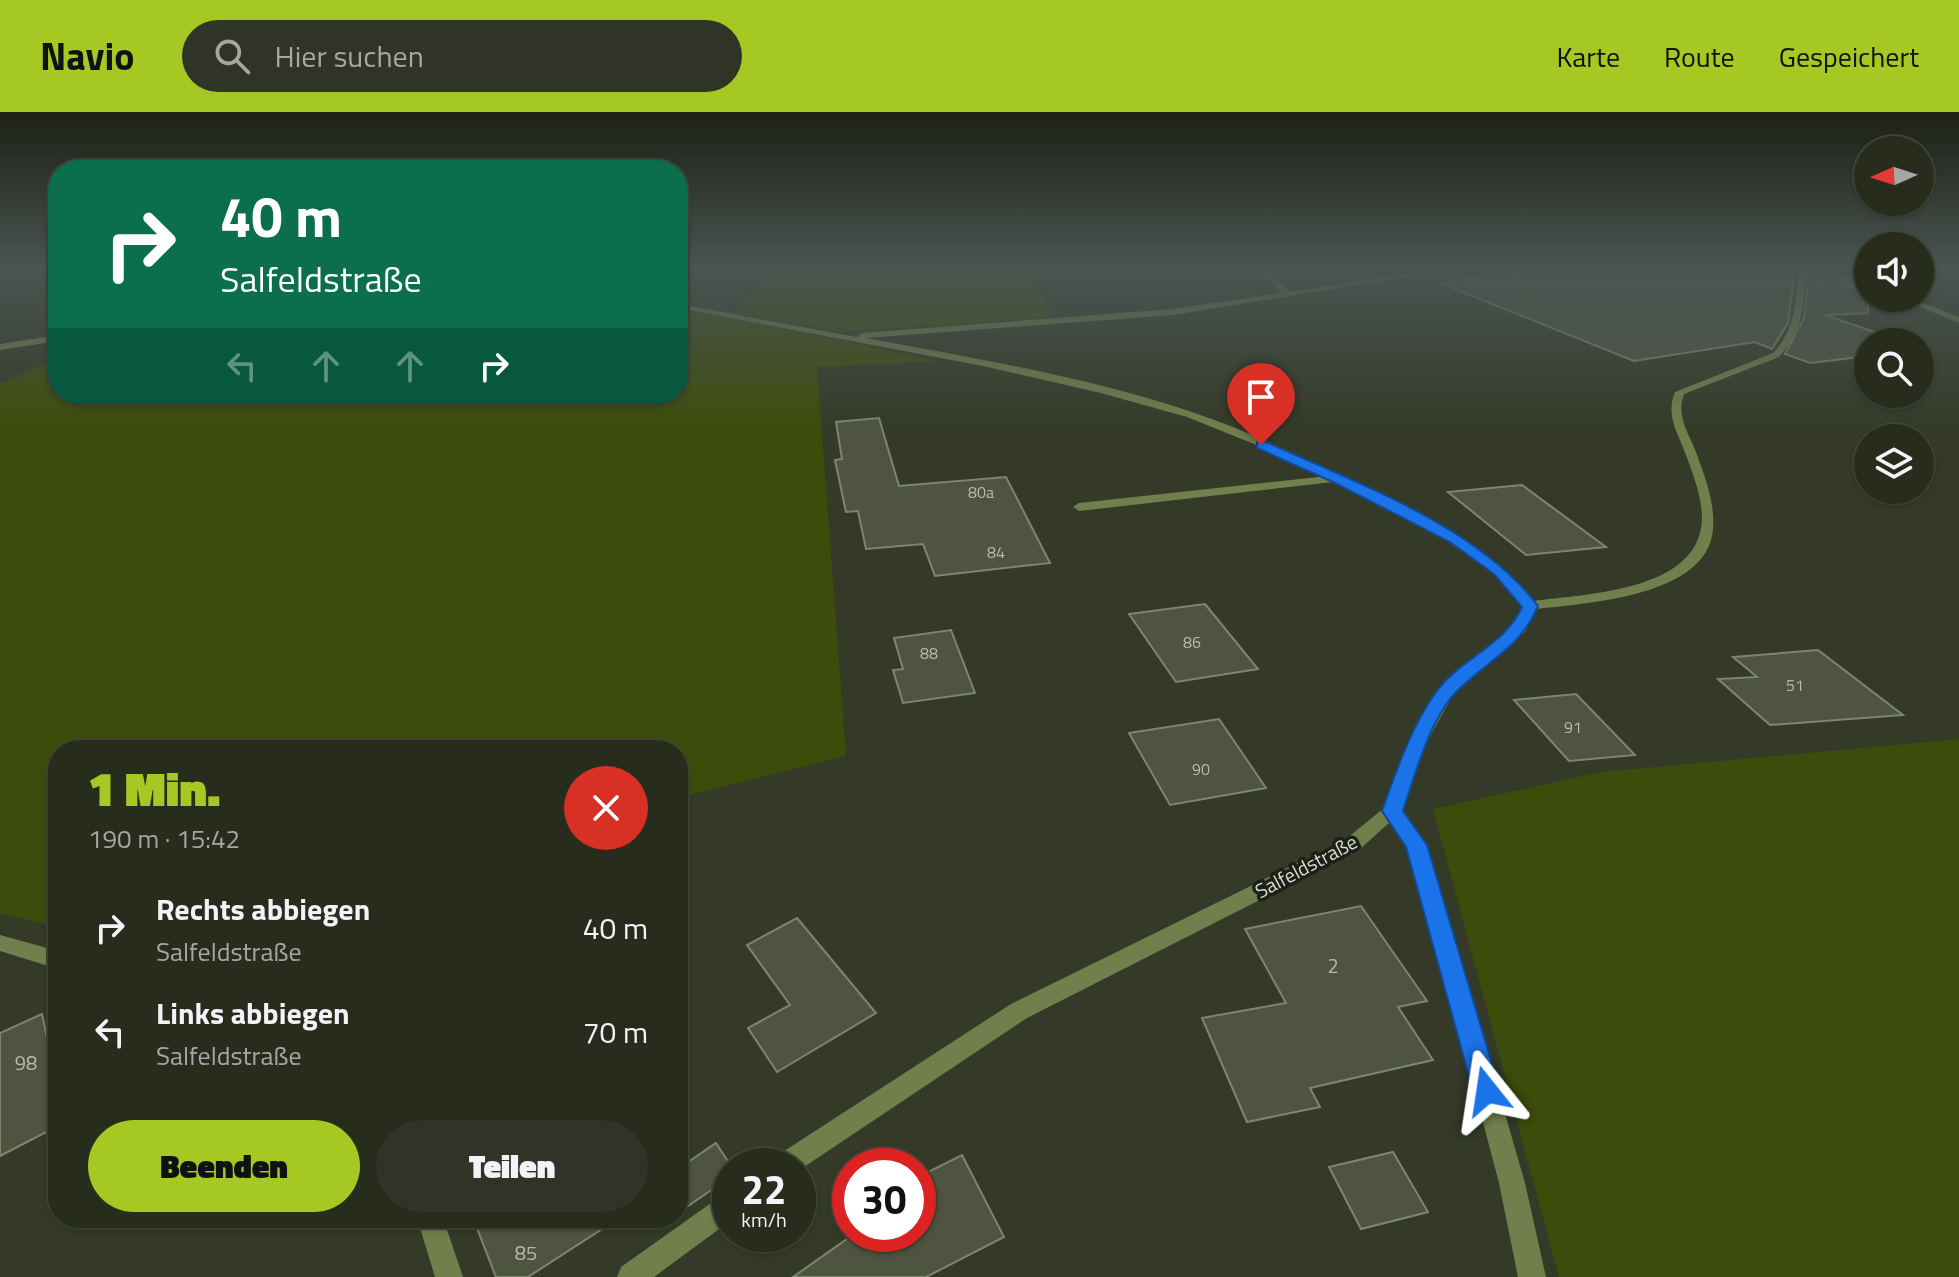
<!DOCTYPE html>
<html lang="de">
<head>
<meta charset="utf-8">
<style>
	:root { --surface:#272c1d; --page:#2f3426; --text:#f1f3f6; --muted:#a4a7a4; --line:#43483b; --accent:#a5c822 }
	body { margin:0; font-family:"Titillium Web",sans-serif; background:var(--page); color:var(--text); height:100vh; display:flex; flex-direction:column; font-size:30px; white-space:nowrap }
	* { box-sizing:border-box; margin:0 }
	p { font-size:26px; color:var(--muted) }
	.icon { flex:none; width:44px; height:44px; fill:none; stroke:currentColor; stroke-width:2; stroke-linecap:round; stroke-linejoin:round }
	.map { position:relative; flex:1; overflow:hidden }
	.drawer { position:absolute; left:48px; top:628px; width:640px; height:488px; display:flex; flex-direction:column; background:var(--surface); border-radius:32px; box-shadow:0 2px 6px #0004,0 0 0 2px var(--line) }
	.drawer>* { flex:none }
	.guide { position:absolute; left:48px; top:48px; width:640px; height:244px; border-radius:32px; box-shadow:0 2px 6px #0004,0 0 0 2px var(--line); background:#0b6e4f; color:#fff; overflow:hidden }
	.needle { width:52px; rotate:267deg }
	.tools { position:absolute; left:1854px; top:24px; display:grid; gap:16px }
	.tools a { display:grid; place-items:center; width:80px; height:80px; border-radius:50%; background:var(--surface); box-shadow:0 2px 6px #0004,0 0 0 2px var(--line); font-size:40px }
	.speed { position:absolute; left:712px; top:1036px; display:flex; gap:16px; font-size:40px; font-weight:700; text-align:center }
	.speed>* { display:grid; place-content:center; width:104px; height:104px; border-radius:50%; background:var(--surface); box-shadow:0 2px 6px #0004,0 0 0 2px var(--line); line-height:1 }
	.speed small { font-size:20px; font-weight:400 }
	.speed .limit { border:12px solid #d22; background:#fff; color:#111 }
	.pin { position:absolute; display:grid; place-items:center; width:68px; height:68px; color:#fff; margin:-82px -34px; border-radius:50% 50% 50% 0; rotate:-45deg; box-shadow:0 0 8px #0007 }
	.pin .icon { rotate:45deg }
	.me { position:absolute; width:88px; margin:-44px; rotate:345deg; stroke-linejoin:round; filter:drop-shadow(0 0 6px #0008) }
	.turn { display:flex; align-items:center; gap:28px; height:168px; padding:0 40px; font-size:36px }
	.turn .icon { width:104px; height:104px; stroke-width:2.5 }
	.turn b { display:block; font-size:56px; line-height:68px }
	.lanes { display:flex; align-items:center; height:76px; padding:0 40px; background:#0003; justify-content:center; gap:40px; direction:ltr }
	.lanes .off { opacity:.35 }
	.round { display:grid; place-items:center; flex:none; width:84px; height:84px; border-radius:42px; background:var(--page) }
	.summary { display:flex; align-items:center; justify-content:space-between; height:136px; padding:0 40px }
	h1 { font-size:48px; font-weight:800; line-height:60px; color:var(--accent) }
	.cta { display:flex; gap:16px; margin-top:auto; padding:16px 40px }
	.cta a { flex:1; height:92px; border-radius:48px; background:var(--accent); color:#111; font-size:32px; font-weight:800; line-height:92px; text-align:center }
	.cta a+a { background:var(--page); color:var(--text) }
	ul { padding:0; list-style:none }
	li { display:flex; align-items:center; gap:24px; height:104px; padding:0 40px }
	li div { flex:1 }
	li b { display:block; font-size:30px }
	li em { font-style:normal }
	header { display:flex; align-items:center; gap:48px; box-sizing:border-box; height:112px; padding:0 40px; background:var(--accent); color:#111 }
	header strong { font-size:38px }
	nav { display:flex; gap:44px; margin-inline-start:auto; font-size:28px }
	.search { width:560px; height:72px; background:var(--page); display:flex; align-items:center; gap:20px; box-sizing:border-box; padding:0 28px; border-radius:44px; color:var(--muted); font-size:30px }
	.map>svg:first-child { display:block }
	.green { fill:#3e4c0b }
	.building { fill:#4e5440; stroke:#7e856f; stroke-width:2 }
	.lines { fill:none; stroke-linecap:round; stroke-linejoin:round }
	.service { fill:#717f4c; fill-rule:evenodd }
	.minor { fill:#717f4c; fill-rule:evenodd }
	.route { fill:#1a73e8; stroke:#114b97; stroke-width:2 }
	.labels { text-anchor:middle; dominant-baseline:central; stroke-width:7; stroke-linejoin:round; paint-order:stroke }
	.number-label { font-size:16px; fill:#b6baac }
	.street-label { font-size:20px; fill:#d8dcd0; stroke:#1d2017 }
	.near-number-label { font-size:20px; fill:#b6baac }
</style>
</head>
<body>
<header>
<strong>Navio</strong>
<div class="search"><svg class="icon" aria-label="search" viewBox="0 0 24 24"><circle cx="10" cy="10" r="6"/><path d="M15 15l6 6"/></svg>Hier suchen</div>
<nav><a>Karte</a><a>Route</a><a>Gespeichert</a></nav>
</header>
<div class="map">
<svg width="1959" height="1165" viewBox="0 0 1959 1165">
	<rect width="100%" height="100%" fill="#343a27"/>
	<path class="green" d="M771,157H1027L1053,205L840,220L735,201Z
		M678,194L936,249L817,255L846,644L678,686V638H58V815L0,801V271L58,247V282H678Z
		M1959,627V1165H1559L1433,697L1601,660Z"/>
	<path class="building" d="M1536,157H1795L1788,211L1772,237L1755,230L1634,249L1440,171Z
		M1809,164L1868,178V201L1825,203L1904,230H1868V244L1810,251L1785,242L1804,206Z
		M879,306L899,374L1006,365L1050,451L935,464L923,432L866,437L858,399L846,400L835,348L842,347L836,310Z
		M1522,373L1606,435L1526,443L1448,380Z
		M1205,492L1258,557L1176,570L1129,502Z
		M951,518L975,581L903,591L893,558L903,557L894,526Z
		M1818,538L1903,603L1770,613L1718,567L1757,565L1733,545Z
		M1576,582L1635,643L1569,649L1514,588Z
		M1219,607L1266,676L1170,693L1129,621Z
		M1361,794L1427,889L1398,895L1433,948L1310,976L1320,995L1247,1010L1202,906L1286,891L1245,817Z
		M797,806L876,901L777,960L748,916L790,893L747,833Z
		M42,902L58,978V1014L0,1044V921Z
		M716,1031L731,1054L730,1065L678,1101V1057Z
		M1393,1040L1428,1100L1361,1117L1329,1055Z
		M962,1043L1004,1125L926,1165H793L854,1122H918V1065Z
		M473,1106H619L528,1165H496Z"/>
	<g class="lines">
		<path class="service" d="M1920,157H1952L1920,161Z
			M1868,160V164L1837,167L1833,165Z
			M1337,363L1343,367L1341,369L1079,399L1073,395L1079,391Z"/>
		<path class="minor" d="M1258,157H1267L1290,180L1435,157H1455L1173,203L866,226C975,246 1087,265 1192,300C1257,322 1319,353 1380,384C1438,412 1493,438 1534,489C1583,482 1684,480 1700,421C1707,395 1693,362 1684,338C1676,317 1666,302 1675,280L1773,241C1796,217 1796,189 1798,157H1812L1868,171V175L1806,160C1804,193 1803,220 1779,245L1684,282C1676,304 1688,320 1696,340C1705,365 1715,390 1713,417C1708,485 1586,491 1536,497L1525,520L1454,581L1422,639L1401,698L1426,733L1454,825L1525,1071L1546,1165H1518L1499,1071L1434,825L1407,734L1390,710L1360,737L1027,906L798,1059V1054H771L775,1045L1011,892L1346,727L1384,696L1404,639L1441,575L1514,515L1523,494L1494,462L1437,422L1269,338L1187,305L1101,281L983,254L678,196V192L857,225L861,221L1173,197L1282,181Z
			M1899,186H1910L1959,205V211Z
			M58,223V229L0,238V232Z
			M0,823L58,839V857L0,839Z
			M730,1080V1109L654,1165H617L621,1155L721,1084Z
			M417,1106H443L463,1165H435Z"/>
	</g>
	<linearGradient id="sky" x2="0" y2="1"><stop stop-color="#1d2015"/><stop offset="0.49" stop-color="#4a5552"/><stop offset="1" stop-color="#4a5552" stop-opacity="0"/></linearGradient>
	<rect width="1959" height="320" fill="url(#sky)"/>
	<path class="route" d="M1257,330H1266C1355,370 1479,415 1538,494C1520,537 1488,548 1457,579C1430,607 1415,662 1403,699L1427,733L1500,979L1496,987L1487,991L1477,987L1473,979L1406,735L1382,699C1397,657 1412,612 1439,576C1464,545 1505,533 1522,495L1494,462L1450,430L1333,370L1257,336Z"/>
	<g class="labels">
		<g class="number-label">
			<text x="981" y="380">80a</text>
			<text x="996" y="440">84</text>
			<text x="1192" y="530">86</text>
			<text x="929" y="541">88</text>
			<text x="1795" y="573">51</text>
			<text x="1573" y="615">91</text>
			<text x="1201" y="657">90</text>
		</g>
		<g class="street-label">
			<text transform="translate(1306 754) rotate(-28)">Salfeldstraße</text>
		</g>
		<g class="near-number-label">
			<text x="1333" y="853">2</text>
			<text x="26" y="950">98</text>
			<text x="526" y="1140">85</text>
		</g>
	</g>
</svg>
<div class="tools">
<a><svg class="needle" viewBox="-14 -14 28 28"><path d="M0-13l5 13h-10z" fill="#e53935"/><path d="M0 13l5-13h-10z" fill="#a4a7a4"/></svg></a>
<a><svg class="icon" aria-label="sound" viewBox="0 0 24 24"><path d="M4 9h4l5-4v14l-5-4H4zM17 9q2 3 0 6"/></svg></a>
<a><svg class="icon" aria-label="search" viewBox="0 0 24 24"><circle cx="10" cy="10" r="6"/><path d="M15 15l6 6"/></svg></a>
<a><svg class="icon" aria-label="layers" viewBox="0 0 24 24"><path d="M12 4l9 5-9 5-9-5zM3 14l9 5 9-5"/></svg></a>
</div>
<div class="speed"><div>22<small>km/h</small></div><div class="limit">30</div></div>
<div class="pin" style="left:1261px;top:333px;background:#d93025"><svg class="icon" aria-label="arrive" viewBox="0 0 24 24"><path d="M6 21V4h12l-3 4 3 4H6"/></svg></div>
<svg class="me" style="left:1487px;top:979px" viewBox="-20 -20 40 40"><path d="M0-17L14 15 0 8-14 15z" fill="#1a73e8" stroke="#fff" stroke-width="4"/></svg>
<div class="guide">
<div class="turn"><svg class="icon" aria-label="right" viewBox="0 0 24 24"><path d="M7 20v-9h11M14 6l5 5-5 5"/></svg><div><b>40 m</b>Salfeldstraße</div></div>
<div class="lanes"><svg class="icon off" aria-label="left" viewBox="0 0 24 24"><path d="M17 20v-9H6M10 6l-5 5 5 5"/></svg><svg class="icon off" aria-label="ahead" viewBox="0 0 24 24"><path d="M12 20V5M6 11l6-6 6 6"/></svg><svg class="icon off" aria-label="ahead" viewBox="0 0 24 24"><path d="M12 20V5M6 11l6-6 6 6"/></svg><svg class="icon" aria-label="right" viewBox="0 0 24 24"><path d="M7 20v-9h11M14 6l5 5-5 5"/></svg></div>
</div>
<section class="drawer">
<div class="summary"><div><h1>1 Min.</h1><p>190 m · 15:42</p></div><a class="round" style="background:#d93025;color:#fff"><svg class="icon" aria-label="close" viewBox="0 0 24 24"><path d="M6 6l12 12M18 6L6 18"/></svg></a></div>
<ul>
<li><svg class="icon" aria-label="right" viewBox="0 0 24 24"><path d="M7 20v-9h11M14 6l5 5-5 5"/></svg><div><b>Rechts abbiegen</b><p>Salfeldstraße</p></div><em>40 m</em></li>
<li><svg class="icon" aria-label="left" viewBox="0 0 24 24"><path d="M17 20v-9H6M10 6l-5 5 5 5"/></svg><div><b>Links abbiegen</b><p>Salfeldstraße</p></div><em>70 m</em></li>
</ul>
<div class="cta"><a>Beenden</a><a>Teilen</a></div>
</section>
</div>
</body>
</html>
